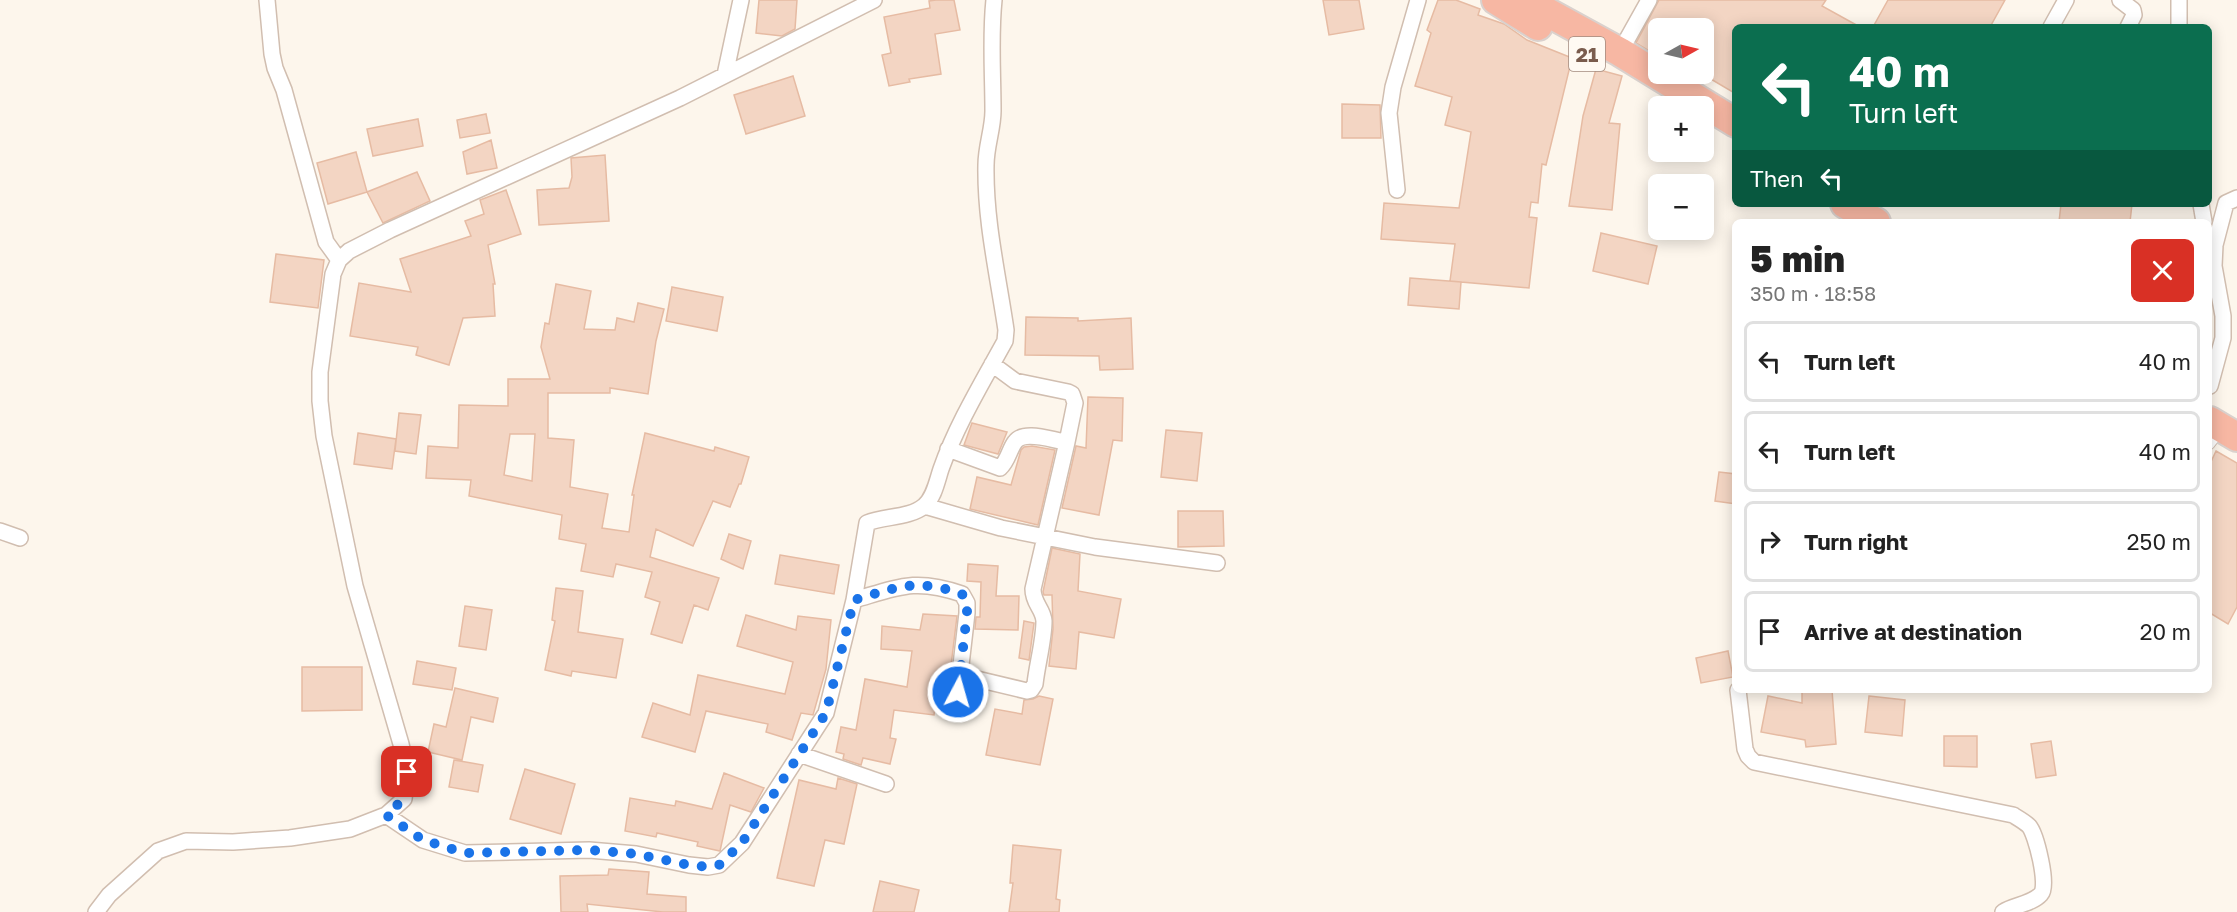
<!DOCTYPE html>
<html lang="en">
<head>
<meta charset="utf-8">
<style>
	:root { --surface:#fff; --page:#f2f2f2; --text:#222; --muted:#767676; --line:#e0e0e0 }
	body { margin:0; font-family:"Golos Text",sans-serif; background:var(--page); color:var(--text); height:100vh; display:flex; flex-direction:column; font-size:22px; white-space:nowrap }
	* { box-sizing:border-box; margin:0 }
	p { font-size:20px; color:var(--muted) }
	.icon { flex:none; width:33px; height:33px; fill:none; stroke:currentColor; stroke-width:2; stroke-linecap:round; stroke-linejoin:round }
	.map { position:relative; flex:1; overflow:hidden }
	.drawer { position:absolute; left:1732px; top:219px; width:480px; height:474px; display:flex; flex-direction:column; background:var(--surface); border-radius:9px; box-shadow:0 3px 15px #0003 }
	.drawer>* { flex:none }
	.hud { position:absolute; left:1732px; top:24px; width:480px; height:183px; border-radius:9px; box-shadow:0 3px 15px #0003; background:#0b6e4f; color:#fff; overflow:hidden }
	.needle { width:39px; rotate:82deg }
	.controls { position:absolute; left:1648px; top:18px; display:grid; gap:12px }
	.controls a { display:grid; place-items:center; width:66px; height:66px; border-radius:9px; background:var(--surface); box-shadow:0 3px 15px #0003; font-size:30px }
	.pin { position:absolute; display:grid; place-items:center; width:51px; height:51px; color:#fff; margin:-26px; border-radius:12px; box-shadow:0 3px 9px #0006 }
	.me { position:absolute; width:66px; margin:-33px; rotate:6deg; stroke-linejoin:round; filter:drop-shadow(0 0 4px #0008) }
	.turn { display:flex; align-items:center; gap:21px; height:126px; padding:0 18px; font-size:27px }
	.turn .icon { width:78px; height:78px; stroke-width:2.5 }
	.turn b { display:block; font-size:42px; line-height:51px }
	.then { display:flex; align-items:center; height:57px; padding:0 18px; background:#0003; gap:12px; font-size:22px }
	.round { display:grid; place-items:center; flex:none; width:63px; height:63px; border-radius:9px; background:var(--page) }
	.overview { display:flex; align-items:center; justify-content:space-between; height:102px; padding:0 18px }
	h1 { font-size:36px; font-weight:800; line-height:45px }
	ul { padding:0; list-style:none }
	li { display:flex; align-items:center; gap:18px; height:81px; margin:0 12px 9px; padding:0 6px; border:3px solid var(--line); border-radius:9px }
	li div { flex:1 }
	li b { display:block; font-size:22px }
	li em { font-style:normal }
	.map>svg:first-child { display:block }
	.building { fill:#f3d5c3; stroke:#e6bba3; stroke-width:1.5; fill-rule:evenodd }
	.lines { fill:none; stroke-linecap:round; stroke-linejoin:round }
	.lane-casing { stroke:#d1beb0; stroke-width:10 }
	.street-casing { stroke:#d1beb0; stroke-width:18 }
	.highway-casing { stroke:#dad1cd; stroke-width:32 }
	.lane { stroke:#fff; stroke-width:8 }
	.street { stroke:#fff; stroke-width:15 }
	.highway { stroke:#f7b7a3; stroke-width:28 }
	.route { stroke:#1a73e8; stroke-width:10; stroke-dasharray:0 18 }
	.labels { text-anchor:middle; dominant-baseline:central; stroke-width:5; stroke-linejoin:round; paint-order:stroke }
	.shield { fill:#fffaf3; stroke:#a28b7f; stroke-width:1.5 }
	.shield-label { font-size:20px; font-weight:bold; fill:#7a5c4d }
</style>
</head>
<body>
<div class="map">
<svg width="2237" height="912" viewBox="0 0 2237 912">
	<rect width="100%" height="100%" fill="#fdf6ec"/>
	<path class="building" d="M759,0H797L795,29L782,36L756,33Z
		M936,0H954L960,30L935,34L941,74L909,79L910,82L889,86L882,55L891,53L884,17L930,8L929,1Z
		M1323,0H1359L1364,29L1329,35Z
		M1438,0H1456L1480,9L1478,15L1504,24L1527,40L1572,58L1546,165L1542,164L1538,203L1531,202L1529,217L1537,218L1529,288L1450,281L1455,244L1381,239L1384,203L1459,208L1471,132L1445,125L1452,97L1415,86L1431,33L1427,30Z
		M1659,0H1826L1822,6L1860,27H1736V94L1704,75V28H1659V57L1636,43Z
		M1888,0H2005L1990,27H1873Z
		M1596,69L1622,76L1609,123L1620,124L1612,210L1569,206L1583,116Z
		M793,76L805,116L746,134L734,95Z
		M1342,104L1380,105L1381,138H1342Z
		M486,114L490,133L460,138L457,120Z
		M418,119L423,146L373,156L367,129Z
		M491,140L497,168L467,174L463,152Z
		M356,152L367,192L328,204L317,163Z
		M605,155L609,221L539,225L537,190L569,188L572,177L571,158Z
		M417,172L430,201L383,223L367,192Z
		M506,190L521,234L488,245L495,284H493L495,316L463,318L449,365L416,355L418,347L350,336L359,283L411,292L400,259L471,236L465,221L484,214L480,200Z
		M2061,204H2132L2130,222H2059Z
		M1601,233L1657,246L1648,284L1593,271Z
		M276,254L324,260L318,308L270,302Z
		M1410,278L1461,282L1459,309L1408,305Z
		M556,284L591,291L584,329L615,330L617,318L634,322L638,303L664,309L656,341L648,394L610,388V393H548V438L574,440L570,487L608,494L602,528L629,532L634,495H632L645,433L714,451L715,447L749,457L741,484H739L730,507L713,501L693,546L656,529L650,557L719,578L708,610L694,605L682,643L651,634L660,602L645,597L652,572L616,564L613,577L581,571L586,544L559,539L562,515L469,496L471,480L426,478L428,446L458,448L459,405L508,406V379H550L541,347L545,323L549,324ZM510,434H535L532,481L504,475Z
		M672,287L723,297L717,331L666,321Z
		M1026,317L1078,318V321L1131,318L1133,369L1100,370L1099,356L1025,355Z
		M1088,397L1123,398L1122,441L1113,440L1099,515L1062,508L1076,446L1086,448Z
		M399,413L421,415L416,454L395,451Z
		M972,423L1007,432L998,454L964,445Z
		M1166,430L1202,433L1197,481L1161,477Z
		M358,433L396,439L392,469L354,464Z
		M1032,446L1055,450L1038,525L970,509L977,477L1011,485L1021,450L1024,447Z
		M2216,451L2237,463V607L2228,624L2210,613V464Z
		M1719,472L1736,474V504L1715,501Z
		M1178,511H1223L1224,546L1178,547Z
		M729,534L751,541L743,569L721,559Z
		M1052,548L1080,554L1078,591L1121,599L1114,638L1079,632L1076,669L1049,666L1053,629L1052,595H1044L1043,592Z
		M780,555L839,565L834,594L775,584Z
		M968,564L998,566L996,596H1019L1018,630L975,629L976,617H980L981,582L967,581Z
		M556,588L583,591L578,632L623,639L616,678L572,671L571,676L545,670L555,621L552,620Z
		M465,606L492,610L486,650L459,646Z
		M923,614L957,616L949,682L938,680L934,715L894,710L890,738L896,739L890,764L863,758L861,765L843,759L844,754L836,752L841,727L856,730L865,679L907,687L912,651L881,649L882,626L920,630Z
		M746,615L796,630L798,616L831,620L826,669L813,715L801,713L792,740L766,732L768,724L706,711L695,752L642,737L653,703L690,715L698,675L785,694L793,662L737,646Z
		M1024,621L1034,623L1029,660L1019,658Z
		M1728,651L1733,677L1701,683L1696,658Z
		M417,661L456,668L452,690L413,684Z
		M302,667H362V710L302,711Z
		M455,688L498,698L493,722L471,717L462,760L428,752L434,724L446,727Z
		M1832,690L1836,744L1806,747L1805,740L1761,732L1768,696L1802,703V692Z
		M1039,696L1053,699L1040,765L986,755L995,709L1022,714L1024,700L1033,699Z
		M1869,696L1905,700L1902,736L1865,732Z
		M1944,736H1977V767L1944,766Z
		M2051,741L2056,775L2036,778L2031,744Z
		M454,760L483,765L478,792L449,787Z
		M525,769L575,784L561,834L510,819Z
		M724,773L764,788L751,812L730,805L720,851L697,846L698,842L657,833L656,837L625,831L630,798L675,806L676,801L712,809Z
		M838,778L857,784L844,844L825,840L814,886L777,878L799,780L836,789Z
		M1013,845L1061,850L1056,899L1060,900L1059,912H1009L1013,883H1010Z
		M609,869L649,872L647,894L686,897V912H663L587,904L588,912H561L560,876L608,875Z
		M880,881L919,890L914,912H873Z"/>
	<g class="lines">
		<g class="lane-casing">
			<path id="lane" d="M2210,445L2220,432"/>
		</g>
		<g class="street-casing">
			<path id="street" d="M267,0L272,54L275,68L284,90L326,242L339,260
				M2120,0L2133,10L2134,15L2128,27
				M2179,0V27
				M2051,27L2066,0
				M1620,52L1649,0
				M725,75L741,0
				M1397,190L1389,113L1393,87L1418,0
				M2201,204L2204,222
				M2210,386L2223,338V316L2214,266L2215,245L2226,203L2237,198
				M948,449L1000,468C1008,461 1009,450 1015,442C1024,429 1054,441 1067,442L1075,403L1072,394L1068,392L1015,381L992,364
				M925,506L1001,528L1095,547L1217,563
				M0,531L20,538
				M854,600C899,587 915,578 962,594L967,603V613L956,708
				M960,675L1027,691L1031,690L1035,684C1037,665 1044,640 1044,621C1043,608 1033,604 1033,589L1067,442
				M1738,690L1745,749L1748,756L1754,762L2013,815C2018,818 2025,822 2029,826C2036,834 2049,886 2041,894C2032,904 2014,905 2003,912
				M799,754L886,784
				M386,815L423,840L465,853L589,850L636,854L689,865L708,867L719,865L742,843L826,713L854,600L867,523C884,516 910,518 924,506C934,498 937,481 941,469C957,424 982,383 1005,341L1006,330C998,275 985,221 986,165C986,146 993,129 993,111C993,74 990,37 994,0
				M96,912L109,895L158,851L186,841L233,842L290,838L350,829L386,815L404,799L407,772L401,744L355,586L324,436L320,401V372L333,274L339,260L349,251L390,230L680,98L874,0"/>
		</g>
		<g class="highway-casing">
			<path id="highway" d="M1496,0L1538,26
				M1525,0L1620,52L1736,123
				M1845,204L1876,222
				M2210,421L2237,437"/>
		</g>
		<use href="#lane" class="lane"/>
		<use href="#street" class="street"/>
		<use href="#highway" class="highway"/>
	</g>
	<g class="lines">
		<path class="route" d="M407,772L404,799L386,815L423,840L465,853L589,850L636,854L689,865L708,867L719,865L742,843L826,713L854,600C899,587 915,578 962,594L967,603V613L958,692"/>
	</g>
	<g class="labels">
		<rect class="shield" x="1569" y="37" width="36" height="34" rx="4.5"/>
		<g class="shield-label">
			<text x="1587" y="54">21</text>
		</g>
	</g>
</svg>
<div class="controls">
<a><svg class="needle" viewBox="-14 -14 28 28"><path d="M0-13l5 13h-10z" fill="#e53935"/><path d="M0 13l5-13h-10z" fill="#767676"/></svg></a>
<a>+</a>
<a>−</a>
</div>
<div class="pin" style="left:407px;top:772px;background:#d93025"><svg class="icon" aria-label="arrive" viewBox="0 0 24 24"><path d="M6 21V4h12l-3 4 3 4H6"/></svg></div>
<svg class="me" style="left:958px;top:692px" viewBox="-20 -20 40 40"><circle r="17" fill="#1a73e8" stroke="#fff" stroke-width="3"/><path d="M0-11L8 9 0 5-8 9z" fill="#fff"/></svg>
<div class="hud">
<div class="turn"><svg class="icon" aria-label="left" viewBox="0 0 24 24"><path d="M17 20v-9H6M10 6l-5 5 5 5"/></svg><div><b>40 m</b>Turn left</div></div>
<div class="then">Then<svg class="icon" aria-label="left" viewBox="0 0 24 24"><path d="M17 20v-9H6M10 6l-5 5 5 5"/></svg></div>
</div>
<section class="drawer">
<div class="overview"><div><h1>5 min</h1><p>350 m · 18:58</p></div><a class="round" style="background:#d93025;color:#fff"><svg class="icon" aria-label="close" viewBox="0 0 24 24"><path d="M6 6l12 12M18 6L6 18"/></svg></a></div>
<ul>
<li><svg class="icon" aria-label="left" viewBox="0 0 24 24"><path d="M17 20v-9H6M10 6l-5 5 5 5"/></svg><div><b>Turn left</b></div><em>40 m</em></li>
<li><svg class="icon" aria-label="left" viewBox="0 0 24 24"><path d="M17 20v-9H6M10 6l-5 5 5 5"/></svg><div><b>Turn left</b></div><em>40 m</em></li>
<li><svg class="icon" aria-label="right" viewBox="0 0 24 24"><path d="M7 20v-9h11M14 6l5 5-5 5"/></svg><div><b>Turn right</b></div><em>250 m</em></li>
<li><svg class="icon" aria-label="arrive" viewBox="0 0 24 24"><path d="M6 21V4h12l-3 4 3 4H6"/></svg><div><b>Arrive at destination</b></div><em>20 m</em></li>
</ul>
</section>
</div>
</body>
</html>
